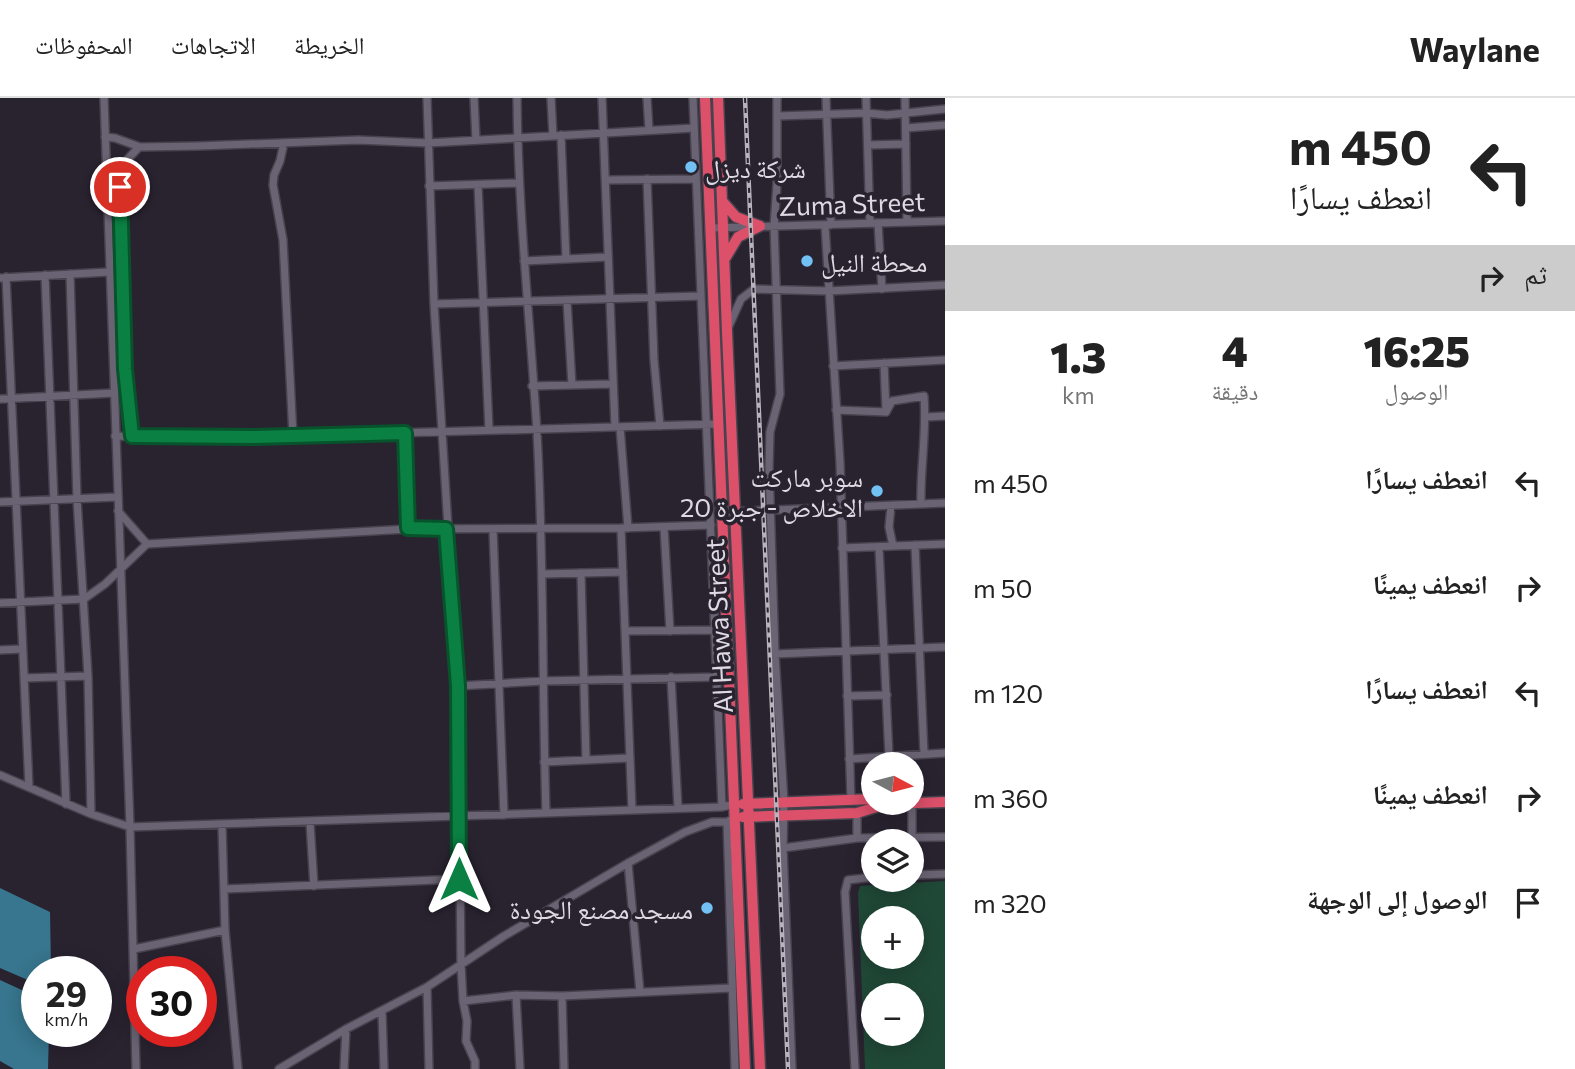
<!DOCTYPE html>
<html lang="ar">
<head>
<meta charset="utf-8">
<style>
	:root { --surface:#fff; --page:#f6f6f6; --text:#222; --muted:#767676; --line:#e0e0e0 }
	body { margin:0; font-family:Commissioner,"Noto Naskh Arabic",sans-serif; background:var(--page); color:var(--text); direction:rtl; height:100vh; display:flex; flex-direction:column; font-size:26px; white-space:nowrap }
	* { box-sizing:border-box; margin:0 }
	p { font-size:23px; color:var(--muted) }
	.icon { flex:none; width:38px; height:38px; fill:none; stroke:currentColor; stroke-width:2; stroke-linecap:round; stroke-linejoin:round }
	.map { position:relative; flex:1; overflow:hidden; direction:ltr }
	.drawer { display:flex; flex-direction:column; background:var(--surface); width:630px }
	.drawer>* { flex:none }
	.banner { background:#fff; color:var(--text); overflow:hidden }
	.needle { width:46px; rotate:97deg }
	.tools { position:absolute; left:861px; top:654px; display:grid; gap:14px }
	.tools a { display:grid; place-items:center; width:63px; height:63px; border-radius:50%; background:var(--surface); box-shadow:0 4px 18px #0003; font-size:35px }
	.speed { position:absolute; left:21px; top:858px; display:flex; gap:14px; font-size:35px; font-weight:700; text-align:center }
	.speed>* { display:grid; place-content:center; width:91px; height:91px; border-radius:50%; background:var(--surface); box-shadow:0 4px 18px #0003; line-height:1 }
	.speed small { font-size:18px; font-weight:400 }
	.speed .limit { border:10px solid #d22; background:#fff; color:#111 }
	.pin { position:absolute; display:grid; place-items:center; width:60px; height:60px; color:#fff; margin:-30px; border:4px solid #fff; border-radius:50%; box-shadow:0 2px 7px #0007 }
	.me { position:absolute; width:77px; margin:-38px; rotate:0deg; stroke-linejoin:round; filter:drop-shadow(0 0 5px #0008) }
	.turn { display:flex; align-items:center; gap:24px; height:147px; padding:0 28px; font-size:32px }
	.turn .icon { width:91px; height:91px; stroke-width:2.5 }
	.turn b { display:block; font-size:49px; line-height:60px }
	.then { display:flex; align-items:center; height:66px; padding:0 28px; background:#0003; gap:14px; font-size:26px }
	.eta { display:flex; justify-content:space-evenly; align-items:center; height:119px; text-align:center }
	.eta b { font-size:42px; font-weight:800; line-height:49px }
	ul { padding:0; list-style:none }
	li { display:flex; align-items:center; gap:21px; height:105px; padding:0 28px }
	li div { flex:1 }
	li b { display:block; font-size:26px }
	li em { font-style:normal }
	header { display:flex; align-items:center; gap:42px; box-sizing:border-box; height:98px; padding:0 35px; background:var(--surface); border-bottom:2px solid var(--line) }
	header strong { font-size:33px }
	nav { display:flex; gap:38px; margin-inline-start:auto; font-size:24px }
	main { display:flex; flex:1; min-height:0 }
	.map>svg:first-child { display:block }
	.green { fill:#204837; fill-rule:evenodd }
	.water { fill:#37768e }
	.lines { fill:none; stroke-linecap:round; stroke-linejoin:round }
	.minor-casing { stroke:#47424d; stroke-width:10 }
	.highway-casing { stroke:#47424d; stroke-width:13 }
	.minor { stroke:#6a6373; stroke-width:7 }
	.highway { stroke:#dc506a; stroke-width:10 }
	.rail-casing { stroke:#b8b4bd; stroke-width:4.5 }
	.rail { stroke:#292330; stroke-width:2; stroke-dasharray:5; stroke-linecap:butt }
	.route-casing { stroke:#07532c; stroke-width:18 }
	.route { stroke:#0b8043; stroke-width:12 }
	.poi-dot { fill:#72c1f5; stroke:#292330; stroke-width:2.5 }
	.labels { text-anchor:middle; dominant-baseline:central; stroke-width:7; stroke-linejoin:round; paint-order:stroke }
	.poi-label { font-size:26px; fill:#dedae3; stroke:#292330; text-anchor:start }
	.street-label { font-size:26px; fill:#dedae3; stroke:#292330 }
</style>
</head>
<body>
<header>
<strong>Waylane</strong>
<nav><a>الخريطة</a><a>الاتجاهات</a><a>المحفوظات</a></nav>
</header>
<main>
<section class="drawer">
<div class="banner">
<div class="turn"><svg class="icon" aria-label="left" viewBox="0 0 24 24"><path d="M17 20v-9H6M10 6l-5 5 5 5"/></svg><div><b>450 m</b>انعطف يسارًا</div></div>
<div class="then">ثم<svg class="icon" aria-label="right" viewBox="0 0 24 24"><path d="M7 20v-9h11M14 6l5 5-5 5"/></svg></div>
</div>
<div class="eta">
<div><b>16:25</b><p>الوصول</p></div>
<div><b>4</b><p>دقيقة</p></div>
<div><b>1.3</b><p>km</p></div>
</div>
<ul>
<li><svg class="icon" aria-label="left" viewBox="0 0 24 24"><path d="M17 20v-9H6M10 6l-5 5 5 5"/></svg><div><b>انعطف يسارًا</b></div><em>450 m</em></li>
<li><svg class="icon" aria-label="right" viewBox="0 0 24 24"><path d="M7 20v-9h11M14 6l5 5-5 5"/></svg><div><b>انعطف يمينًا</b></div><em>50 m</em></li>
<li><svg class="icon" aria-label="left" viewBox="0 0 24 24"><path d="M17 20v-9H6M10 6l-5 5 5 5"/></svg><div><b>انعطف يسارًا</b></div><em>120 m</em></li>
<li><svg class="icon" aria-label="right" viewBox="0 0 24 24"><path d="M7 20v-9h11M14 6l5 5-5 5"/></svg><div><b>انعطف يمينًا</b></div><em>360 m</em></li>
<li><svg class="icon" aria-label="arrive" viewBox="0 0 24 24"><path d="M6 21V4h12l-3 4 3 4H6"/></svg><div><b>الوصول إلى الوجهة</b></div><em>320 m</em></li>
</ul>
</section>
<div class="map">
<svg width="945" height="971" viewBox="0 0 945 971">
	<rect width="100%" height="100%" fill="#292330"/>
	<path class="green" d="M945,783V971H865L858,795L860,788ZM873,821H912V859H873ZM873,898H912V936H873Z"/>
	<path class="water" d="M0,790L50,814L51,873H37V886L0,870Z
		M0,882L37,899V933H49L48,971H14L0,963Z"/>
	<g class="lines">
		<g class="minor-casing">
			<path id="minor" d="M104,0L130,729L136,971
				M427,0L434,206L458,588L461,866L463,903L467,923L466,943L475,963V971
				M474,0L476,42
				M517,0C518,112 530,222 537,334C544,461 542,588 546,715
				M551,0L553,38
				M602,0L615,329
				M647,0L649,32
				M693,0L722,709
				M777,0V86L774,128L780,296L770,334L769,369L775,556L784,704L783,750L792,971
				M826,0L831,127
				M866,0L870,125
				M905,0L907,124
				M778,18L866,15L887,17L945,11
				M906,30L945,27
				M561,37L566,161
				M105,39L115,40L140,49L198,48L358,42L428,45L694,30
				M284,45L280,63L274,77L273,87L283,142L293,338
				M868,47L906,46
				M647,81L654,262L660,328
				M606,82L696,81
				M478,87L489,332
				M429,88L519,85
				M878,125L882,191
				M825,127L840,364L851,702
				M710,130L945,123
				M524,163L608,159
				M70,176L77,401L88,578L91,716
				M45,177L66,706
				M6,179L29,689
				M0,180L109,174
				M567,203L572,287
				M434,206L701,198
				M728,230L741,201L754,191L829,193L945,187
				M884,265L886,313
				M833,268L945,262
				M532,288L611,286
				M0,301L114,295
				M836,312L886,314
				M886,314L892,303L924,298C927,334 920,370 921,406
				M926,319L945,318
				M620,329L628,430
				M405,335L408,431
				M115,338L254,339L719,326
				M132,338L125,270L120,89L126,63L139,49
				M0,404L117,399
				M891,408L889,429L893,448
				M118,413L147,446
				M723,414L945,405
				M664,429L670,533
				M621,430L632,712
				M493,431L504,717
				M915,447L924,656
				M879,449L889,658
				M842,450L945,446
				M581,475L586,662
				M542,476L623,474
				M0,505L84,501L105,486L147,446L408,431L621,430L711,427
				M625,533L715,532
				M0,552L22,551
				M775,556L945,549
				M671,579L678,710
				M24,580L88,578
				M458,588L543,583L717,579
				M847,598L887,597
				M849,661L945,655
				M544,664L629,660
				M0,677L91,716L130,729L722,709L735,706
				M912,705V740
				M857,715V740
				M727,724L735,971
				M310,725L314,788
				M222,726L225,832L238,971
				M783,750L857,740L945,739
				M628,765L640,894
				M912,777L945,776
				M224,791L459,781
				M134,851L225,832
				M427,889L429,971
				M516,897L520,971
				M562,898L564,971
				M463,903L516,897L562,898L731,890
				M382,914L384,971
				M279,971L346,931L427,889L504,838L628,765L685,734L712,724H727L736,719
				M344,971L346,931
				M855,971L845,794L848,782L873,779"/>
		</g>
		<g class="highway-casing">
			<path id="highway" d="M705,0L745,971
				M718,0L727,234L760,971
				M723,104L736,119L760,128
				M726,159L738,139L760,128
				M743,706L873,701
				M743,719L857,715L886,706L945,704"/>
		</g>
		<use href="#minor" class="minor"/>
		<use href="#highway" class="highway"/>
		<g class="rail-casing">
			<path id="rail" d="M745,0L788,971"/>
		</g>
		<use href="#rail" class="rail"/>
	</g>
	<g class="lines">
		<g class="route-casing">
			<path id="route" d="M120,89L125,271L132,338L254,339L405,335L408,430L446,431L458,588L459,781"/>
		</g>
		<use href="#route" class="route"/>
	</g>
	<g class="poi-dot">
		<circle cx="691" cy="69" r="7"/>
		<circle cx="807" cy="163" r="7"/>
		<circle cx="877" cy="393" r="7"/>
		<circle cx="707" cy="810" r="7"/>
	</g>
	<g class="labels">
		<g class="poi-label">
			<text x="705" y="69">شركة ديزل</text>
			<text x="821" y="163">محطة النيل</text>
			<text x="863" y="378" text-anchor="end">سوبر ماركت<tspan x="863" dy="30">الاخلاص - جبرة 20</tspan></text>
			<text x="693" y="810" text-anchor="end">مسجد مصنع الجودة</text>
		</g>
		<g class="street-label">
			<text transform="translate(852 105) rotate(-2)">Zuma Street</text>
			<text transform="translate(718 528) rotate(-93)">Al Hawa Street</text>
		</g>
	</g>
</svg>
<div class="tools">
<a><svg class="needle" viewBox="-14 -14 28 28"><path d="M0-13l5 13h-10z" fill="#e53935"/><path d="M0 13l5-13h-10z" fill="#767676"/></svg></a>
<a><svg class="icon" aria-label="layers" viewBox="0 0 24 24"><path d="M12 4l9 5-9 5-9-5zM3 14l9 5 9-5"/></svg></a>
<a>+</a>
<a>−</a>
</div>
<div class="speed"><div>29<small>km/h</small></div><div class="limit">30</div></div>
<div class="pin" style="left:120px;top:89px;background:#d93025"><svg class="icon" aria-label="arrive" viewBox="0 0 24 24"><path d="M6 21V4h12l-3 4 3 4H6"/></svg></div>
<svg class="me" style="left:459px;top:781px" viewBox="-20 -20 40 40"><path d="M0-17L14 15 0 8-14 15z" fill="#0b8043" stroke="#fff" stroke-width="4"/></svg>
</div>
</main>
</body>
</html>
